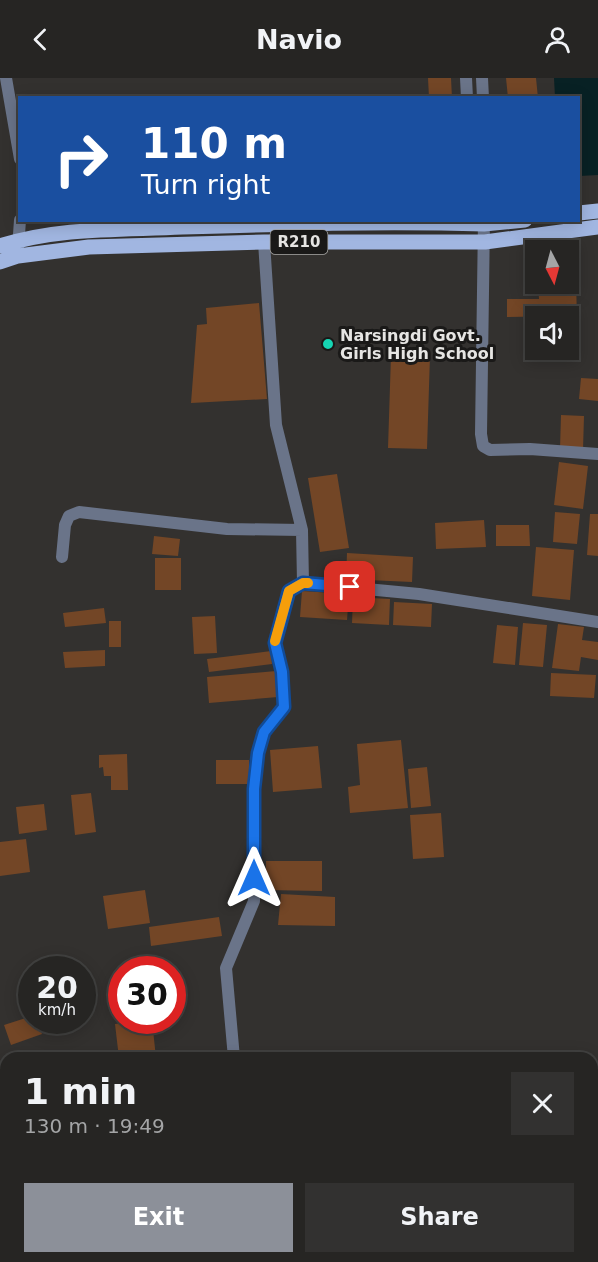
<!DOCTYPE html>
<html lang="en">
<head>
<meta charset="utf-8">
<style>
	:root { --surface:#262523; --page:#323130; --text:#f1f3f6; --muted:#a4a5a6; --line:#424241; --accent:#8c9099 }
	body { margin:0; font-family:"DejaVu Sans",sans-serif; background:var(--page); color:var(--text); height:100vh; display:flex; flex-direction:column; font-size:22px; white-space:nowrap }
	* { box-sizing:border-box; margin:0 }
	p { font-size:20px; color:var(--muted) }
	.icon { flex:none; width:33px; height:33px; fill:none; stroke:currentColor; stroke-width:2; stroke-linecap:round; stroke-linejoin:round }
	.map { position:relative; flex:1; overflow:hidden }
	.side { position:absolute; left:0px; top:974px; width:598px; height:212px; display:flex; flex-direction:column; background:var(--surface); border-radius:18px 18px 0 0; box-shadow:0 3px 15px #0003,0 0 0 2px var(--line) }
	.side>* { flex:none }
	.hud { position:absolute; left:18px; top:18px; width:562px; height:126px; border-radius:0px; box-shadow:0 3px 15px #0003,0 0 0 2px var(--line); background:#1a4fa0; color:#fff; overflow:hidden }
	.needle { width:39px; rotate:174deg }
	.tools { position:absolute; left:525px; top:162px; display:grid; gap:12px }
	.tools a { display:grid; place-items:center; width:54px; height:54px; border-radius:0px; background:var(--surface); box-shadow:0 3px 15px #0003,0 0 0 2px var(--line); font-size:30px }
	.speed { position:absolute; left:18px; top:878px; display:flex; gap:12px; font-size:30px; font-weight:700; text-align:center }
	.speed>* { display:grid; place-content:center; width:78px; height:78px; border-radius:50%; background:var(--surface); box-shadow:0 3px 15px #0003,0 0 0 2px var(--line); line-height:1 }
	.speed small { font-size:15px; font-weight:400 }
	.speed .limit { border:9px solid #d22; background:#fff; color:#111 }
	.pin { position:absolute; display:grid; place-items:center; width:51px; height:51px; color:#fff; margin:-26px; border-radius:12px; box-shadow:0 3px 9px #0006 }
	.me { position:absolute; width:66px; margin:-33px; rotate:0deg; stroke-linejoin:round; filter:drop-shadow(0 0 4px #0008) }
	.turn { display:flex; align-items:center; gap:21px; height:126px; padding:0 24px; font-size:27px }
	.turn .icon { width:78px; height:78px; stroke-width:2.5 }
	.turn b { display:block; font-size:42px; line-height:51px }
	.round { display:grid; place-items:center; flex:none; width:63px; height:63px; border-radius:0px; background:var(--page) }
	.head { display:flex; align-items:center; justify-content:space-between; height:102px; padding:0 24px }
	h1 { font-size:36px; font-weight:800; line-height:45px }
	.cta { display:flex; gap:12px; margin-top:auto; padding:12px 24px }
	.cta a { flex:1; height:69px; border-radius:0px; background:var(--accent); color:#fff; font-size:24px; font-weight:800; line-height:69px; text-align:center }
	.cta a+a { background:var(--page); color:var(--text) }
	header { display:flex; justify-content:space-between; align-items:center; height:78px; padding:0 24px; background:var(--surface); font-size:27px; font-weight:800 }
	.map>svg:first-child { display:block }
	.water { fill:#082124 }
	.building { fill:#734626 }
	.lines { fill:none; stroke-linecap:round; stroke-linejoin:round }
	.street { stroke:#6a7489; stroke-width:12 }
	.primary { stroke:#a1b6e1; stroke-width:15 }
	.route-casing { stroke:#114b97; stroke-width:15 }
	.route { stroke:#1a73e8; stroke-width:10 }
	.slow { stroke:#f59e0b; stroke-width:10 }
	.poi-dot { fill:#16d5b3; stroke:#1a1918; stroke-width:2 }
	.labels { text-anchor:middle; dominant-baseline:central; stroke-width:6; stroke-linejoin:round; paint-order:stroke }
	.shield { fill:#1a1918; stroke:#a9a8a6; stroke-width:1.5 }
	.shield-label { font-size:15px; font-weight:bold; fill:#e6e5e3 }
	.poi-label { font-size:16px; font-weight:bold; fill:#e6e5e3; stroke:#1a1918; text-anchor:start }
</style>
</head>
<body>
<header><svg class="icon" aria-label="back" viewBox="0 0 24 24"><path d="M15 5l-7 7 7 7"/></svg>Navio<svg class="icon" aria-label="person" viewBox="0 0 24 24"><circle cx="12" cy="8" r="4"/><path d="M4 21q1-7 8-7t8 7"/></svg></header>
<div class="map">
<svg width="598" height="1184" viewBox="0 0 598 1184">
	<rect width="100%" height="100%" fill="#33312f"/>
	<path class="water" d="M554,0H598V97L579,98V20L555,19Z"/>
	<path class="building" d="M428,0H451L452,20H429Z
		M506,0H536L538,20H508Z
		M568,202H576L578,281L542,282L541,272H568V238L507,239V221H539L538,206H568Z
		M259,225L267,321L191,325L197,247L207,246L206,230Z
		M391,277L430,278L427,371L388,370Z
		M581,300L598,301V323L579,321Z
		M561,337L584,338L583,372L560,371Z
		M559,384L588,388L583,431L554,427Z
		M337,396L349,470L320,474L308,400Z
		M555,434L580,436L577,466L553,464Z
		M590,436H598V478L587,477Z
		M484,442L486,469L436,471L435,445Z
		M496,447H529L530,468H496Z
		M154,458L180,461L178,478L152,476Z
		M536,469L574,472L570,522L532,518Z
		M347,475L413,479L412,504L346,501Z
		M155,480H181V512H155Z
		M302,513L349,516L347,542L300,539Z
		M353,519L390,521L389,547L352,545Z
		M394,524L432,526L431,549L393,547Z
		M104,530L106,545L65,549L63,535Z
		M215,538L217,575L194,576L192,539Z
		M109,543H121V569H109Z
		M523,545L547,547L543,589L519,587Z
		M558,546L584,549L582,562L598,564V582L581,579L579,593L552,590Z
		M497,547L518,549L515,587L493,585Z
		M105,572V588L65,590L63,574Z
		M271,573L272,586L209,594L207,581Z
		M276,593L278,619L209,625L207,599Z
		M551,595L596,597L594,620L550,618Z
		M401,662L408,730L350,735L348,709L360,707L357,666Z
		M318,668L322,710L273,714L270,672Z
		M127,676L128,712H111V698H104L103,689L99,690V677Z
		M216,682H249V706H216Z
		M427,689L431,728L411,730L408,691Z
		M91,715L96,754L75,757L71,717Z
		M44,726L47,752L19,756L16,729Z
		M441,735L444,779L413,781L410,737Z
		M26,761L30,794L0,798V764Z
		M266,783H322V813L266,812Z
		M145,812L150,845L108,851L103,818Z
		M281,816L335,819V848L278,847Z
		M219,839L222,858L151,868L149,849Z
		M32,938V942H37L42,956L11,967L4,947Z
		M152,942L156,980H119L115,946Z"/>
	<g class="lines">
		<path class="street" d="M6,0L20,81
			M466,0L467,20
			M482,0L483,20
			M484,142L481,356L483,368L490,372L530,371L598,376
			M264,164L276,347L302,452L303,505
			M18,171L20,142
			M62,479L65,447L69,438L79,434L227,451L302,452
			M234,980L226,890L254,823V711L258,675L264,654L284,629L282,594L275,565L289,513L303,505L419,516L598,544
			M592,1003H598
			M211,1179L212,1184"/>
		<path class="primary" d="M579,135L598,133
			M0,168C58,149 122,152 182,149C282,146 383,143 484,146L525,142
			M0,184L18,178L89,169L264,164H485L598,149"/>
	</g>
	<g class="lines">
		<g class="route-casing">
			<path id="route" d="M254,800V711L258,675L264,654L284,629L282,594L275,565L289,513L303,505L350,509"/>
		</g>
		<use href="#route" class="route"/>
		<path class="slow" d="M275,563L289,513L303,505H308"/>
	</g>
	<circle class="poi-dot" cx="328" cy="266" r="6"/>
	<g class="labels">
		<rect class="shield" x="270.5" y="152" width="57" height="24" rx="4.5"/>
		<g class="shield-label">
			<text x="299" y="164">R210</text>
		</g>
		<g class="poi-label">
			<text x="340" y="257">Narsingdi Govt.<tspan x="340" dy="18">Girls High School</tspan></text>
		</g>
	</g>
</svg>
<div class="tools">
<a><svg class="needle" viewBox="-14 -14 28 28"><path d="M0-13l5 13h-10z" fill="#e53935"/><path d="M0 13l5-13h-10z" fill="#a4a5a6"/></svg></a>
<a><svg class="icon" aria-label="sound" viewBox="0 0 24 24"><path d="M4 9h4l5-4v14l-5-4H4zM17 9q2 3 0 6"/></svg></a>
</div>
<div class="speed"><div>20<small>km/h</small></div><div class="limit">30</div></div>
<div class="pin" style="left:350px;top:509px;background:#d93025"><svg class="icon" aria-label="arrive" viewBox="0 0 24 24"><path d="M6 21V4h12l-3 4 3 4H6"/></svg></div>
<svg class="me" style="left:254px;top:800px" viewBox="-20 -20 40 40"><path d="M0-17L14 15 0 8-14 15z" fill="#1a73e8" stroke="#fff" stroke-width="4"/></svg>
<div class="hud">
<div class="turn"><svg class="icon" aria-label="right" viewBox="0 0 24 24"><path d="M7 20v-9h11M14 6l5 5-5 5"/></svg><div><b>110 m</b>Turn right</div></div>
</div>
<section class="side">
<div class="head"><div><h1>1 min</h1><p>130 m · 19:49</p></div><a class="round"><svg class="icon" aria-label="close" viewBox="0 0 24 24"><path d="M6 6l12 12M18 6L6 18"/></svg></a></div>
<div class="cta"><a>Exit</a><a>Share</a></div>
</section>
</div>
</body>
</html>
